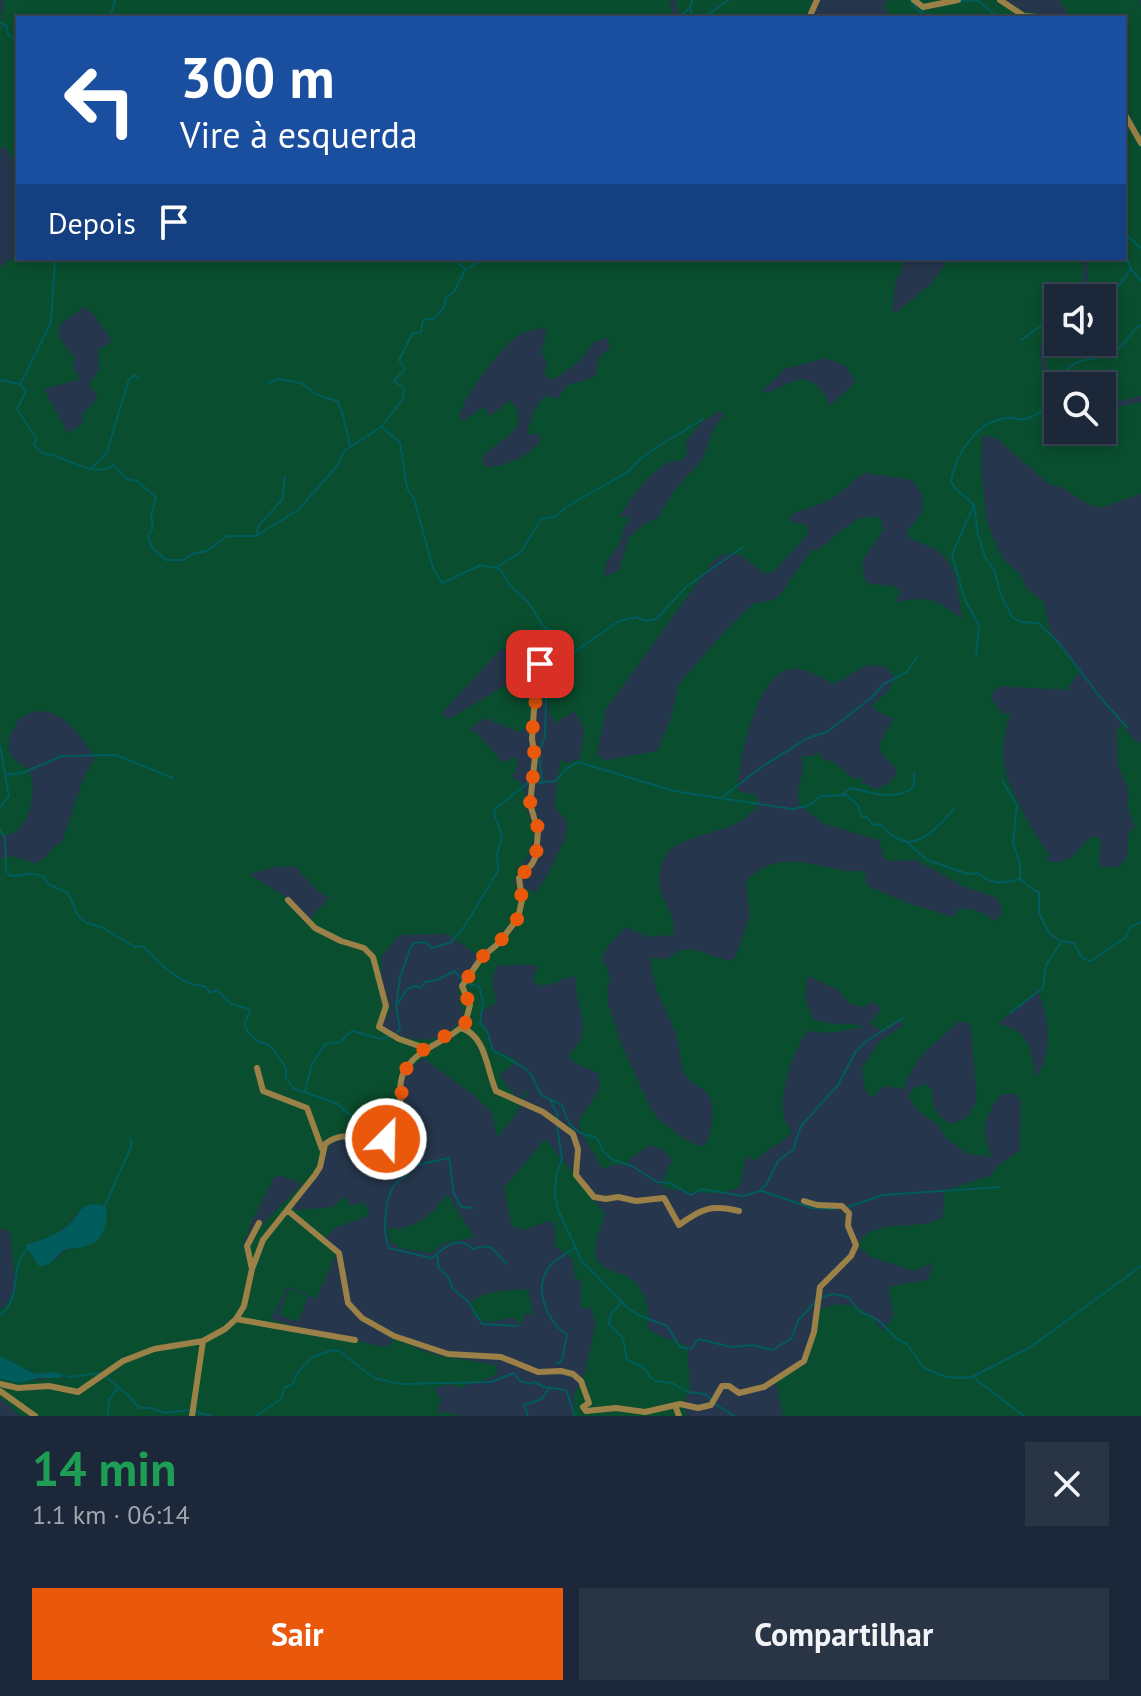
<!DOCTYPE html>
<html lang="pt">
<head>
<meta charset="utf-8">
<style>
	:root { --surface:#1c2839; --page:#293444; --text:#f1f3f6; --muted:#a0a6ae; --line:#3a4453; --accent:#ea580c }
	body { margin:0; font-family:"PT Sans",sans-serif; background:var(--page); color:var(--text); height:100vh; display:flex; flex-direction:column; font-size:30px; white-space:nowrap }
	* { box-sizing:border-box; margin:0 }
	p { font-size:26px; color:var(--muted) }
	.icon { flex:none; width:44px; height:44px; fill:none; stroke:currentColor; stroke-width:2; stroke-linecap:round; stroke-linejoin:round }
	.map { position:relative; height:1416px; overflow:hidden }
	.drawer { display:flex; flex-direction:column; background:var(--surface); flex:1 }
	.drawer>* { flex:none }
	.banner { position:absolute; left:16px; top:16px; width:1110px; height:244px; border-radius:0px; box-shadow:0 4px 12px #0003,0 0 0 2px var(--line); background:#1a4fa0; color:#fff; overflow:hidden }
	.fabs { position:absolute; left:1044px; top:284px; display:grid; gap:16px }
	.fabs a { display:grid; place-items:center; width:72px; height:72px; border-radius:0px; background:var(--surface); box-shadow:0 4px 12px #0003,0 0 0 2px var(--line); font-size:40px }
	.pin { position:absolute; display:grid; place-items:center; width:68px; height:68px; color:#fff; margin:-34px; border-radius:16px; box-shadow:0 4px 12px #0006 }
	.me { position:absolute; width:88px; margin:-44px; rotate:23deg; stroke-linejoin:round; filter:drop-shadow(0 0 6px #0008) }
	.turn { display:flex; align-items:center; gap:28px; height:168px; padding:0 32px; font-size:36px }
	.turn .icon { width:104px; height:104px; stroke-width:2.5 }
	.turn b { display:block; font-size:56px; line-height:68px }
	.then { display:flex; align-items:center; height:76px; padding:0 32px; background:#0003; gap:16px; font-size:30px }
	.round { display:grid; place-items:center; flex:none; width:84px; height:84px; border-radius:0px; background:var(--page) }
	.headline { display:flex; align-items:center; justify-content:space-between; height:136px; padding:0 32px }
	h1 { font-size:48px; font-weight:700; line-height:60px; color:#1e9e55 }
	.action { display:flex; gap:16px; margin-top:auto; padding:16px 32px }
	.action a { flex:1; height:92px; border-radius:0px; background:var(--accent); color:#fff; font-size:32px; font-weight:700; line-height:92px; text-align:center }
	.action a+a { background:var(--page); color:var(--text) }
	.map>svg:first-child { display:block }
	.green { fill:#094e2e; fill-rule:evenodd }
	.water { fill:#005c5d }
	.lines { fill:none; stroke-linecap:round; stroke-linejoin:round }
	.stream { stroke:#005c5d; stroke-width:2 }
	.minor { stroke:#9b8147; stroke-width:6 }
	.route { stroke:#ea580c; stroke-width:14; stroke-dasharray:0 25.2 }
</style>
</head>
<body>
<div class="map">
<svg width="1141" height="1416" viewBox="0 0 1141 1416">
	<rect width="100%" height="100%" fill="#26364c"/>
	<path class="green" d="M4,0H669L674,18H18V167L5,147H0V22Z
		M675,0H810L813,4L806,18H680Z
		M888,0H1006L1022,11L1055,18H891L884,6Z
		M1060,0H1139L1141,6V396L1102,405V386H1058V390C1041,369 1041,347 1058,326V342H1102V298H1082L1088,280L1087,258H1124V18H1070Z
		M18,254V258H906L895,284L892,309L896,313L932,283L950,258H1082C1085,273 1084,285 1076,298H1058V318L1043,339L1040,350L1042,373L1058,398V430H1102V410L1141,402V494L1103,507L1091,506L1063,488L1049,484L996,438L983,435L981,466L987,523L1003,559L1021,575L1027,589L1044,602L1050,632L1080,673L1074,678L1068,690L1001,686L995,689L991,699L1004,715L1011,712C1005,729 1000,751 1005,769C1011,792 1034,835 1049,854L1046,859L1050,862C1078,864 1075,846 1094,836L1101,840L1099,867H1119C1132,855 1126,847 1129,832L1135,827L1127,806L1129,796L1127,786L1118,766L1117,728L1124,725L1131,738L1141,743V1416H783L775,1378L806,1365L819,1311C831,1302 851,1303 864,1311C871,1315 877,1325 883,1331L894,1315L889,1294L890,1286L928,1280L933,1263L914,1271L874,1258L859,1248C864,1215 924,1233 943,1217L944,1191L992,1175L997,1166L1020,1150L1021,1100L1014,1093L1000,1095C984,1119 980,1130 992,1157L967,1154L945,1137L937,1124L918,1111L908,1096L914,1088L925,1084L932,1089C932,1106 936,1118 953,1124L968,1117L977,1100L971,1027L968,1022H958C934,1046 915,1053 904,1089L885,1086L871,1098L865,1089L862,1068L880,1041L904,1025L899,1020L882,1031L869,1023L881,1011L876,1003L871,1002L863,1007L850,1004L838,990L808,976L805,998L812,1018C830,1027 850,1021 864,1027L832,1033L807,1031C793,1053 770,1109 792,1131C783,1145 766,1147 756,1161L749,1156L745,1160L740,1186C724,1198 682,1192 662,1187L666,1171L672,1161L664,1150L650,1145L632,1157L626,1165H611L603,1170C595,1153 583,1140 578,1122L600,1088L598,1073L577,1064L567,1056C599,1029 572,1008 576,976C561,977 552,989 536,984L533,978L538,966C524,962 512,967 498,965C489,979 493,988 497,1003L480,1012L491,1048L515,1059L514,1064L499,1075L518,1100L531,1086L514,1117L497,1137L492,1113L475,1096L423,1058L402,1075L386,1133L378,1139L355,1135L331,1143L318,1174L293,1208L295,1210L333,1207L342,1198L348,1200L350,1206L364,1202L370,1215L335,1228L323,1240L335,1248L336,1255L316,1299L288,1287L271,1319L299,1328L384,1347L392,1343L391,1337L432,1354L495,1365L498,1371C488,1384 472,1379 460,1389L451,1384L434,1388L441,1400L437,1410L439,1414L444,1412L462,1416H21L0,1398V1379C24,1386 43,1376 67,1378L45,1373L35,1374L0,1356V1309L5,1306L16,1291L10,1232L0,1228V859L12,856L35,863C48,859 50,847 62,842L84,777L95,758C79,732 55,696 20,718C14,726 5,743 10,753C13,762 23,763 28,770C38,785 31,818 18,830C13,834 6,835 0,837V267ZM85,307L94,315L111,339L109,344L98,349L99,369L89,384L98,398L83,413V423L68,433L44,389L80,379L73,368L75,357C49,329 55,326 85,307ZM544,327L547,333L541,351L547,363L544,375L549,379L558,377L579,361L595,341L608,338L610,347L599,358L596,375L585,381L569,384L557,399L545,396C537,402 528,424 528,434H539L541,439C534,455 501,470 484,466L482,457C500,437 534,431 511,400L491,415L487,413L485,406L465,420L459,419C461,399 501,347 519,335C525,331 536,330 544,327ZM825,358L845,365L856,382L829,406C826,395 825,393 816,385C797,369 782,393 760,393L785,369ZM718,412H723V416L713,430L702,460L673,492L658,518L646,523L629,537L619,571L604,577C606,558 608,561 617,547C624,537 621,528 631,517H619C630,499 659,456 682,461L687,453L686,441L702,422ZM866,473L912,480C930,502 925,512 907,530L908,536C919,545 928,544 938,551C960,567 957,593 962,618C934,599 931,596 896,602L900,593L895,586L868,584C853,558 873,550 883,530L881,519C856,508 835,540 816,551L812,549L779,596L771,601L754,603L724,632L679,684L670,721L657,751L606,760L597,755L606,709L714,560C741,543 745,563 767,574L774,571L809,533L806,524L795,523L790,519L791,514C808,508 826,504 840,493C849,486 855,477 866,473ZM520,647L538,666L449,719L441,714L499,651ZM868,665L884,666L895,677L886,694L871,705L878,712L894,718L879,745L884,757L896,768C896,781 885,788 873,789L870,785L862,784V777L855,779L833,762L822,759L819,752L814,756H801C808,773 794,787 799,804L822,823L875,839L879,841L884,858L890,861L916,860L963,886L997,898L1001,904V914L994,922C985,912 973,908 959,909L954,917L910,904L867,886L864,871H846C808,864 776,850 746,881L750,915L736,956L731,961C709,958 688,938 668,959L651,958C651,985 664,1005 674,1029C680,1042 679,1058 684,1072C688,1083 698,1085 706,1092C718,1104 712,1133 705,1146L696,1145L681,1137L658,1119L650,1107L622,1046L608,1003L607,988L611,978L602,958L609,945L626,927L648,937L672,935C680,918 659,900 659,881C658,870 664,860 668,851C695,829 746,834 759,801L756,795L738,791C737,763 756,678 787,670C803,665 819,676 833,684ZM545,700L549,702L550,714L555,723L574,711L584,729L580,759L567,763L560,760L555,803C556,813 566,815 567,824C570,837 544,881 536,893L513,883L530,851L535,831L527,811L524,785L511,776L515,773L518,759L512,757L508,761H501L478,734L469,729L485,718L519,732L531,725L535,705ZM279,866L296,867L316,890L329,898L307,922L283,895L249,874ZM448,934L481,958C457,982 454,983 464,1017C438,1048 413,1043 380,1028L391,1009L381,981L382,956L399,935ZM1038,990C1049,1016 1053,1052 1037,1077C1028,1047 1033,1034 998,1023ZM283,1176L302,1184L257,1230L249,1248L251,1261L248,1267L243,1243L249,1231L248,1229L274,1177ZM107,1210L103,1233L78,1248L67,1249L55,1260L25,1245C44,1239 66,1233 75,1214Z
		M545,1139L573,1172L580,1185L605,1213C603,1225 592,1246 596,1257C606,1280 636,1265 646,1302C649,1312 650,1318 647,1328L662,1337L687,1346L690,1386L684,1406L687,1416H574V1394L583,1379L596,1324L591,1308H581V1277L576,1281L572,1259L554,1245L556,1234L551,1220L524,1230L512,1226L504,1188Z
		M448,1195L475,1238L446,1242L431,1253L400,1248L390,1241L388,1228C403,1232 424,1221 435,1209C440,1203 441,1199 448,1195Z
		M289,1289L308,1297L298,1322L279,1315Z
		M528,1289L533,1315L526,1313L520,1325L513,1317C495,1321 486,1327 472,1313L471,1303C483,1289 511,1291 528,1289Z"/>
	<path class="water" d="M91,1204L102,1205L107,1210C107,1230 100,1245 79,1248C75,1248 69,1248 66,1249C54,1255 54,1266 39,1266L25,1245C40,1240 55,1236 67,1226C77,1218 77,1209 91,1204Z
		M0,1356L35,1374L54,1372L71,1377L48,1376L19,1383L0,1379Z"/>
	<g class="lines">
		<path class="stream" d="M910,0L920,13L924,9
			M962,1L978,0L998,18
			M690,9L694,18
			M110,18L115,0
			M678,18L690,8L692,0
			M704,18L728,0
			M0,23L7,26L8,35L18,41
			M1124,233L1141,248
			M1124,252L1131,269L1141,281
			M454,258L464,268
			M1102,328L1107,317L1109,299L1131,269
			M1021,340L1051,319L1058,323
			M0,380L20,384L26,391L17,409L36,438L34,445L42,453C63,454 92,480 114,465L126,479L137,481L156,497L151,516L153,528L148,535L152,548L166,560H184L192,554L207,551L227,536H256L298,510L338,465L344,451L381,427L403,399L404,388L394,381L405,369L399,360L412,334L421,332L423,320L435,318L444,307L446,298L454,292L465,270L486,258
			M21,383L51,322L55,258
			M268,383L279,379L301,383L317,395L337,401L342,412L350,446
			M1066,386L1063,376C1074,356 1091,361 1108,355C1124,350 1127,333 1141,325
			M1058,400C1051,404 1032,418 1026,419C1019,421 1014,417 1007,418C977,421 956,453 951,481L955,488L974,505L978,535L985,557L994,570L1001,595L1013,618L1022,622L1038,623L1059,643L1103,701L1127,727
			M382,427L400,443L407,488L414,499L433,568L442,583L481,565L500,569L509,584L529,603L543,626L564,638L574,652L619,621L636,617L645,621L656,619L687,586L743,547
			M93,467L107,452L129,379L135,375L139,379
			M974,505L952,555L965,600L979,625L976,656
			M256,535L259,525L282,500L285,477
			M497,567L521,552L541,519L557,516L566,507L628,472L640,459L657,447L703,419
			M0,746L9,796L0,807
			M6,775L22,773L62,756L116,755L173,778
			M1002,780L1017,806L1013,842L1020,864V879
			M542,782L539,753L545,736L547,663
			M535,783L555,781L567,768L578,762L674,791L792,809L808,806L821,796L846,795L858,805L861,816L867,817L872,824L881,825L894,837L907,842L927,860L968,874L978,873C989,884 1005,884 1019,879C1027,882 1030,890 1039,892V913L1049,933L1060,941L1074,943L1082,958L1091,961L1126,937L1130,927L1141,922
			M842,795L851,788C870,793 898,802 914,786V773
			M724,796L763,766L808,738L827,732L871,698L884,684L907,672L917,657
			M0,830L5,837L6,870L9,875C21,879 25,869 44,877L48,884L68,893L79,917L87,923L101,927L135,947L143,946C158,962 182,987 205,986L210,993L217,990L231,1004L249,1009L250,1012L244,1024L248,1032L257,1041L269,1045L276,1053L286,1068V1078L293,1088L338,1104L377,1140
			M908,842C927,841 943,822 954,808
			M468,984L479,986L483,1001L480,1023L487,1031L493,1050L523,1067L531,1074L541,1095L562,1105C568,1126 575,1134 596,1137L604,1152L613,1160L632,1166L657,1182L670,1183L691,1195L701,1189L743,1196L760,1191L766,1185L778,1161L793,1150L801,1126L838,1085L856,1051L868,1040L903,1018
			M398,1004L407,989L415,986L421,988L425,982L437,980L454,971L463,980
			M1010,1013L1043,988L1046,965L1062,941
			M305,1091L312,1064L325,1044L340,1042L352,1031C371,1035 384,1046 400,1029L396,1006L400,977L411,946L415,943L426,942L432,948L450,943L464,927L498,871L497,855L502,835L494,814L495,809L529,782
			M550,1100L557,1113L558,1119
			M557,1126L562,1159L556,1176L555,1196L558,1210L582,1261L628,1308L638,1315L667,1326L680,1347L691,1349L698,1339L732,1347L753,1345L772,1350L791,1339L798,1321L814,1303
			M382,1144L394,1150L412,1166L449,1158L454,1194L461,1207L473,1208
			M408,1166L406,1176C401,1180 395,1182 392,1189C385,1203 382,1233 389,1248L431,1258C446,1248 455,1234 473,1249C493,1242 493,1250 507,1264
			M762,1191L812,1208L836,1209
			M848,1207L883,1195L1000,1187
			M104,1208L131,1147V1139
			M437,1256L439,1268L448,1277L453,1289L468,1301L482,1324L518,1326
			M822,1297L833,1294L848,1297L859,1311L878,1320L897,1339L907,1344L924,1368L943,1376L959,1378L972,1377L1031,1347L1141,1266
			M621,1303L611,1314L609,1324L623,1338L627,1360L643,1367L650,1377L656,1381L672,1383L688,1392L705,1394L711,1399
			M0,1315C23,1298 8,1268 28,1248
			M557,1364L562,1360L567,1335C547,1321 533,1289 549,1267C555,1259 567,1253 575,1248
			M105,1376L129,1396L139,1408H150L165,1413L190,1410L211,1416
			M42,1377H60
			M70,1377L99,1373
			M973,1377L1024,1416
			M715,1404L734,1416
			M108,1416L109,1400L117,1388
			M256,1416L282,1398L284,1388L293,1384L296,1375L312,1357L332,1350L339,1351L374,1378L400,1384L491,1382L514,1373L520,1381L530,1384L534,1382L544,1387L566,1390L575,1416
			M528,1416L524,1405L542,1399L548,1389"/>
		<path class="minor" d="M914,0L923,7L958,0
			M1000,0L1024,16L1050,18
			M809,18L817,0
			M1124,113L1141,143
			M288,900L315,928L341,941L364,948L373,957L386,1006L379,1027L399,1039L425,1048
			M461,1028C486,1035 487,1071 496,1091L543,1112L573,1134L578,1149L576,1175L594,1197L606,1199L618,1197L636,1201L664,1198L679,1225C701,1209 711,1204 739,1211
			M257,1068L263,1091L307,1108L322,1149
			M287,1210L339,1253L348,1303L362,1318L394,1336L448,1354L501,1357L538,1372L561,1371L573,1374L581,1381L589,1403L583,1407L586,1411L616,1408L645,1412L680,1404L698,1408L711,1405L722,1386H729L739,1393L764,1387L804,1361L814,1332L820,1287L851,1256L856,1245L848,1226L849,1213L842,1206L817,1205L804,1201
			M252,1269L247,1246L259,1223
			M236,1319L355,1340
			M0,1384L18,1388L49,1386L78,1392L123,1361L154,1349L203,1341L225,1329L236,1319L244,1306L252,1269L263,1240L315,1175L320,1167L325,1144C349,1125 374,1148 385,1140C387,1139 391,1132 392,1130C408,1106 394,1088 405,1070C420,1046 446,1043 465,1024L470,1005L462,986L482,957L499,943L518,918L522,900L519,878L532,864L536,856L538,831L530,804L535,757L532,739L534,709L541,668L530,653
			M0,1391L35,1416
			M675,1405L679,1416
			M192,1416L203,1341"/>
	</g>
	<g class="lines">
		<path class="route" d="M386,1139L401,1113L402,1079L405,1070L425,1048L465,1024L470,1005L462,986L482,957L499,943L518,918L522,900L519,878L535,861L538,840V828L530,804L535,757L532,739L534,709L541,675L540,664"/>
	</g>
</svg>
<div class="fabs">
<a><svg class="icon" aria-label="sound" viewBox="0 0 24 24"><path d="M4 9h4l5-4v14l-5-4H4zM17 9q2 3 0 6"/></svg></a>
<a><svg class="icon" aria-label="search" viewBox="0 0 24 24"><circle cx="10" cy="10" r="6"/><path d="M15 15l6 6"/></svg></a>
</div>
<div class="pin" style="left:540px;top:664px;background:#d93025"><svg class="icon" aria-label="arrive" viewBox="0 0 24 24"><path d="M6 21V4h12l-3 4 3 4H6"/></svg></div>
<svg class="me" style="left:386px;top:1139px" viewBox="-20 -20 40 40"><circle r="17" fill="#ea580c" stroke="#fff" stroke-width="3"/><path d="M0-11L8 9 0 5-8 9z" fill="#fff"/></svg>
<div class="banner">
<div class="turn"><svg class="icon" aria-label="left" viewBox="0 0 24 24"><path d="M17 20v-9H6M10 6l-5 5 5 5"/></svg><div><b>300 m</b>Vire à esquerda</div></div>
<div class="then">Depois<svg class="icon" aria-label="arrive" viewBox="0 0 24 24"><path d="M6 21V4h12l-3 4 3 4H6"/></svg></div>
</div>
</div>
<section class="drawer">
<div class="headline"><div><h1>14 min</h1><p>1.1 km · 06:14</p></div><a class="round"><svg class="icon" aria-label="close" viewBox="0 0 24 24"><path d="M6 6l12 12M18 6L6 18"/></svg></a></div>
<div class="action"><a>Sair</a><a>Compartilhar</a></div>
</section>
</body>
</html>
